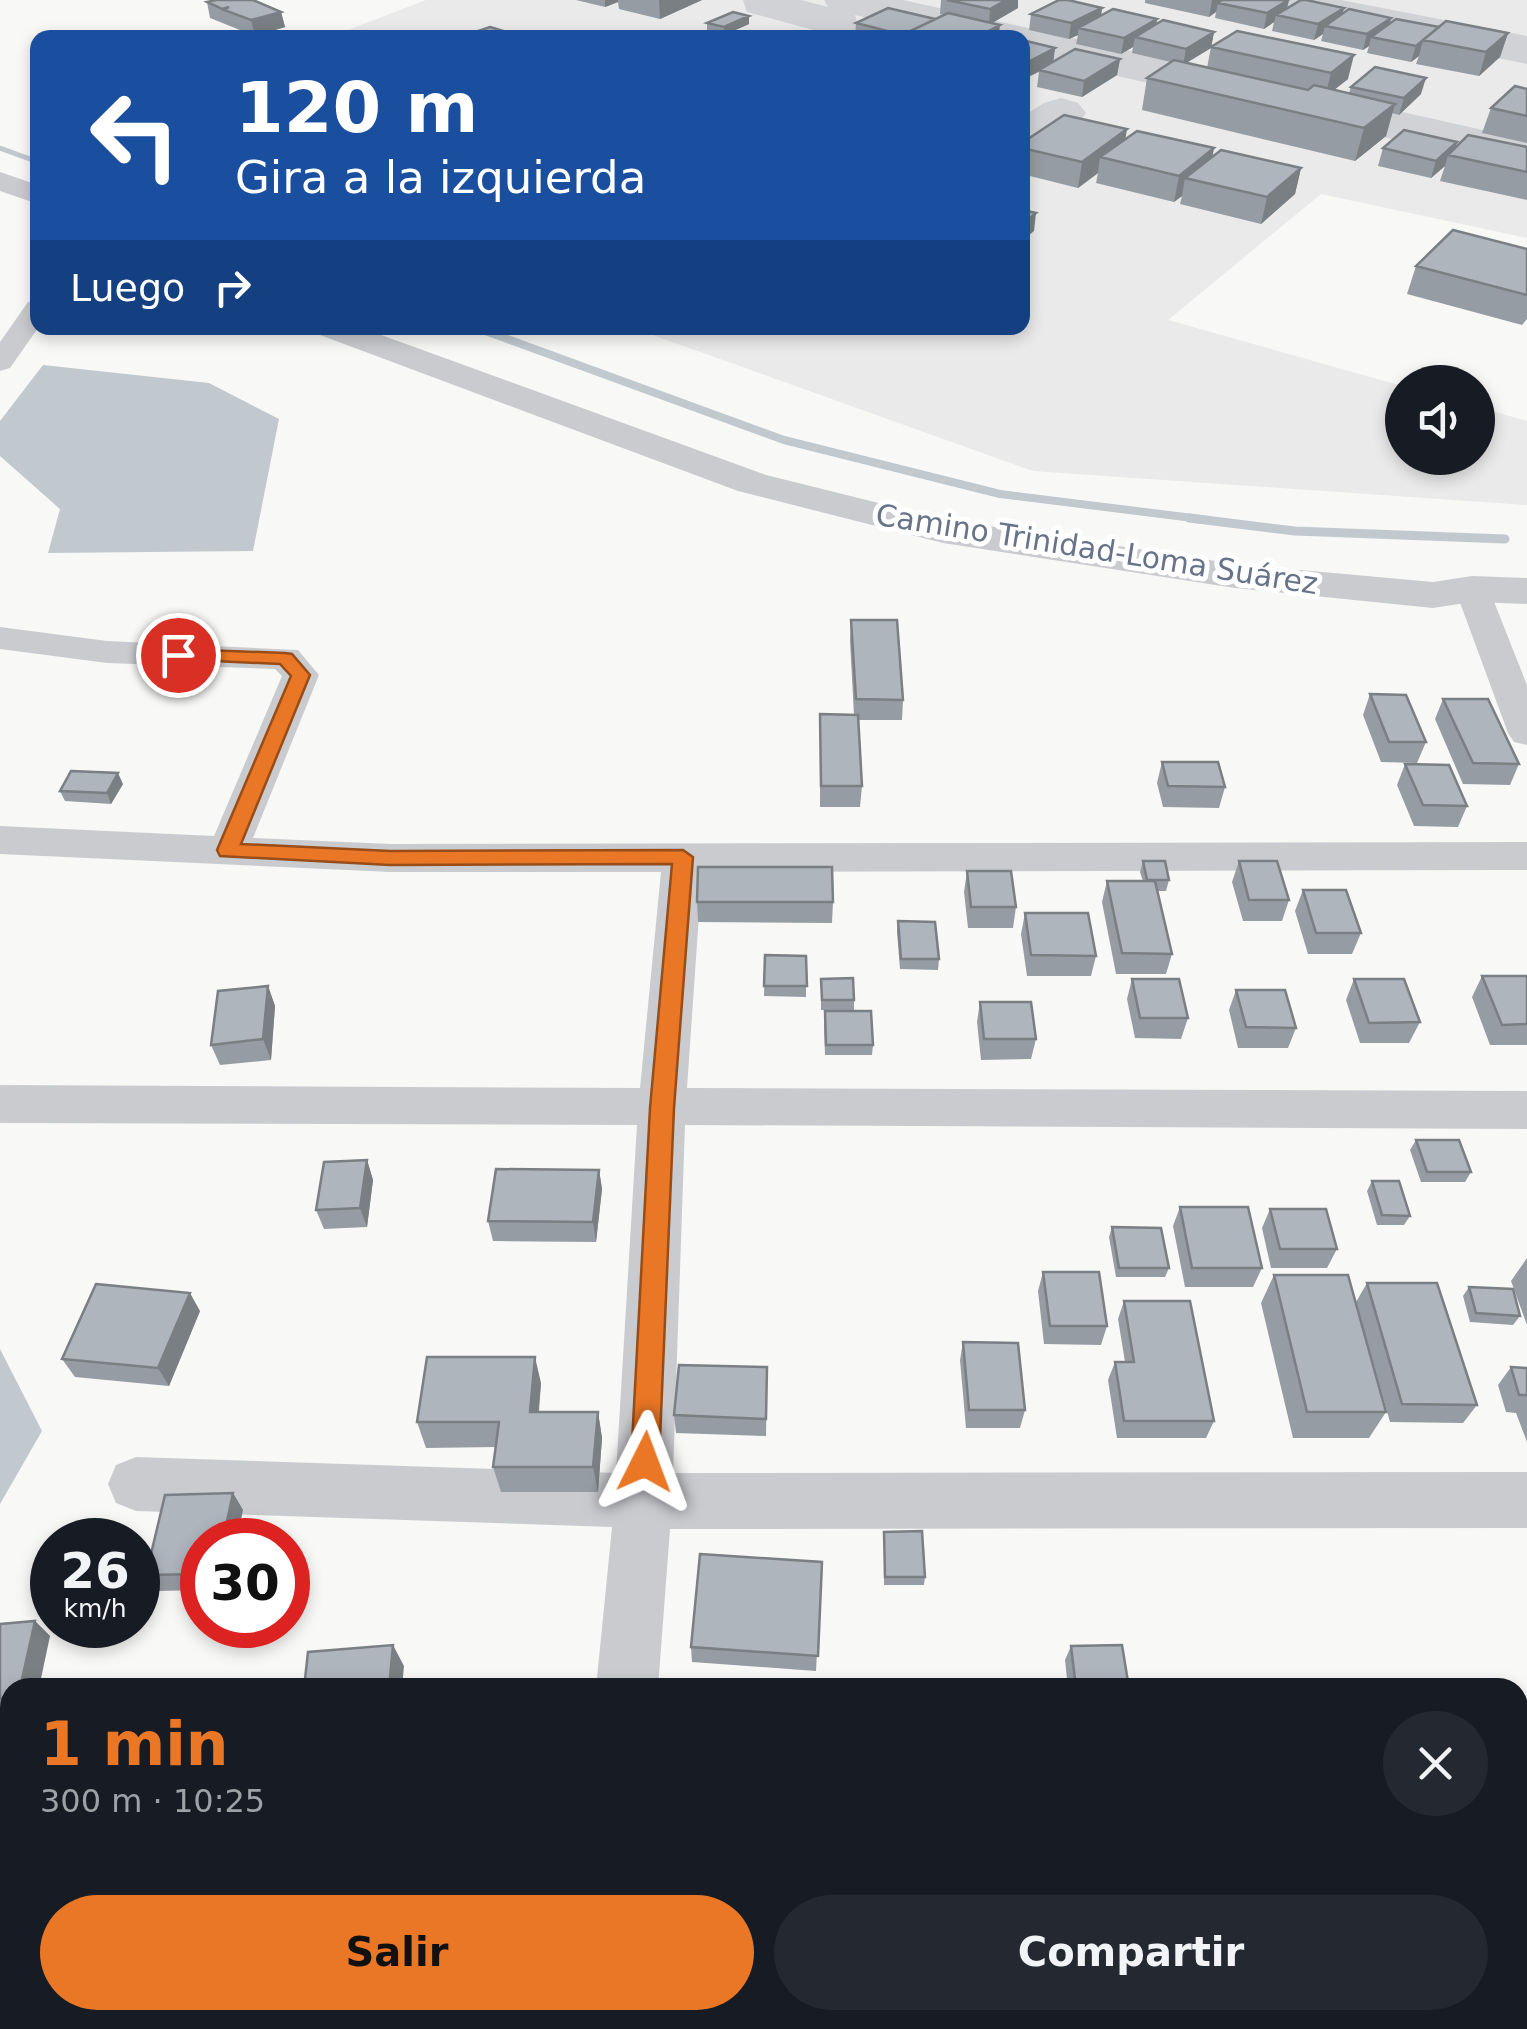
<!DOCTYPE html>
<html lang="es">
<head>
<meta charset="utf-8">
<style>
	:root { --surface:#171b24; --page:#242831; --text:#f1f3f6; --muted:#9ea1a6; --accent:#ea7725 }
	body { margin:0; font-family:"DejaVu Sans",sans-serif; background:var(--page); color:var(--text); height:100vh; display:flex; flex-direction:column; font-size:38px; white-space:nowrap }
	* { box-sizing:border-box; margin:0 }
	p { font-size:32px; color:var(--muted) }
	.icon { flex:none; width:55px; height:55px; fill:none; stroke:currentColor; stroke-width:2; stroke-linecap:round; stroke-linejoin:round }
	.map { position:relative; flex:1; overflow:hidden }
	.panel { position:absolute; left:0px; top:1678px; width:1528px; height:352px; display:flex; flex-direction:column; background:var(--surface); border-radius:30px 30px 0 0; box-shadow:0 5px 15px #0003 }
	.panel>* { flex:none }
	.banner { position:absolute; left:30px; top:30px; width:1000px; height:305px; border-radius:20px; box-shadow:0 5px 15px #0003; background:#1a4fa0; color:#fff; overflow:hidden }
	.fabs { position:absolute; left:1385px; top:365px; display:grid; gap:20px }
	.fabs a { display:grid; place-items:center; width:110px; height:110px; border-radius:50%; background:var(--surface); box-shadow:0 5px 15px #0003; font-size:50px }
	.speed { position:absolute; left:30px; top:1518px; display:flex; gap:20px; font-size:50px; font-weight:700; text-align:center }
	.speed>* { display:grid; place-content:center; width:130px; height:130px; border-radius:50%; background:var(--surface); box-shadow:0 5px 15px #0003; line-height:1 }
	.speed small { font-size:25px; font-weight:400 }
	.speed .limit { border:15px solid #d22; background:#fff; color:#111 }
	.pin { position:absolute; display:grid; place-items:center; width:85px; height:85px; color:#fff; margin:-42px; border:5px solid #fff; border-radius:50%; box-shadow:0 2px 10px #0007 }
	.me { position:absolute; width:110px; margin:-55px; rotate:3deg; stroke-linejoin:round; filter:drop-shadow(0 0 8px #0008) }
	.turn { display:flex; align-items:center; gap:35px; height:210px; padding:0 40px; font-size:45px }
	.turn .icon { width:130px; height:130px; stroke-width:2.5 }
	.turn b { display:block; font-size:70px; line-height:85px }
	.then { display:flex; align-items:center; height:95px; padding:0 40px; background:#0003; gap:20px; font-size:38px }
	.round { display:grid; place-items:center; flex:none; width:105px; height:105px; border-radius:52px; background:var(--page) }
	.head { display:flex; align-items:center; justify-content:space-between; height:170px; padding:0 40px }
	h1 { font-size:60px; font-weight:700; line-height:75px; color:var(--accent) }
	.primary-button { display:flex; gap:20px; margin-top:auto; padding:20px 40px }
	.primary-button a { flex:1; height:115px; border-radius:60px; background:var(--accent); color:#111; font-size:40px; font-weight:700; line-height:115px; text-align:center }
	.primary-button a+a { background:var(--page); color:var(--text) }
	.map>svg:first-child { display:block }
	.built { fill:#e9eae9 }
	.water { fill:#c1c9cf }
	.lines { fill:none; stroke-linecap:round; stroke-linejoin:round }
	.stream-far2 { stroke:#c1c9cf; stroke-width:5 }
	.stream-far1 { stroke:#c1c9cf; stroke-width:8 }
	.stream { stroke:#c1c9cf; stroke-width:9 }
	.taxiway { fill:#d0d2d5; fill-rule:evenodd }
	.minor { fill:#c9cbcf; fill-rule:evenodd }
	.tertiary { fill:#c9cbcf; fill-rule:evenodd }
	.wall { fill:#969ca3 }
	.shaded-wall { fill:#7a7f84 }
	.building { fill:#afb5bd; stroke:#7a7f84; stroke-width:2.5 }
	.route { fill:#ea7725; stroke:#984d18; stroke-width:2.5 }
	.labels { text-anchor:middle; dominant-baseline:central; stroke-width:10; stroke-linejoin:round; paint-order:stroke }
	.far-street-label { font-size:30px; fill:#677388; stroke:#fff }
</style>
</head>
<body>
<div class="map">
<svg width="1527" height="2029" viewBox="0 0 1527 2029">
	<rect width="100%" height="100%" fill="#f8f9f6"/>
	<path class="built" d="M426,0H1527V238L1321,194L1168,320L1402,386V458H1478V407L1527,421V505L1033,471L633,328H1022V38H327Z"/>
	<path class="water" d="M43,365L209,383L279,419L253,551L48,553L60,509L0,456V421Z
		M0,1349L42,1431L0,1504Z"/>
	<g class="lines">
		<path class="stream-far2" d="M0,148L38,162"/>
		<path class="stream-far1" d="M477,328L784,440L1000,494L1209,520"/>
		<path class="stream" d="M1189,518L1295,531L1505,539"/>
		<path class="taxiway" d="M743,0H801L828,7L824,0H903L1527,140V170L1022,54V38H952L855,15L862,38H817V31L747,12Z
			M1254,0H1341L1527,36V64L1275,13L1260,9Z
			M1061,98L1078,103L1086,113C1072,133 1046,149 1022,155V117L1044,103Z"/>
		<path class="minor" d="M38,300V328L10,368L0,371V342L28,302Z
			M1472,579L1484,582L1489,589L1527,685V745L1514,742L1508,733L1455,589L1460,582Z
			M0,627L107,641L298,650L319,675L253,838L391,844L1527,842V870L702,872L687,1088L1527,1091V1129L685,1125L673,1473L1527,1472V1528L670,1529L658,1688H596L612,1527L136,1511L116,1503L108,1484L116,1465L136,1457L616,1473L637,1125L0,1123V1085L640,1088L661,872H391L0,854V826L214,836L282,676L275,669L107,663L0,649Z
			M0,1954H10V2020H19L0,2024Z
			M547,2020H733L736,2029H550Z"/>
		<path class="tertiary" d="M0,172L38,185V204L0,191Z
			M315,328H362L766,475L943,519L1235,564L1433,582L1472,576L1527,578V604L1472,602L1433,608L1235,588L943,543L738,491L320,335Z"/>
	</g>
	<path class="wall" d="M576,0H702L660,19L619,9L618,2L605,7Z
		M941,0H1018V8L991,23L1000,25L998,38H855L856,23L935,19L943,15L940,14Z
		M1145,0H1289L1287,8H1344L1342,14L1391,18L1390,23L1508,33L1500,57L1479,76L1416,64L1419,56L1411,62L1367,53L1369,46L1363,50L1321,41L1323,34L1314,40L1272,31L1274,22L1264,29L1215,18L1216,12L1209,17L1145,3Z
		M207,2L281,12L285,27L255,36L210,18Z
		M1102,8L1101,16L1157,19L1156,25L1214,32L1211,48L1186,63L1207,68L1211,47L1237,31L1348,79L1334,90L1349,93L1351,87L1421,94L1399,115L1392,113L1386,136L1355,161L1142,110L1147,78L1171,62L1132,53L1133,47L1121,54L1076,44L1078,35L1069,39L1029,30L1031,14Z
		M749,16V24L724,35L707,31V23Z
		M1022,40L1055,48L1053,62L1120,59L1117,75L1082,97L1037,87L1039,72L1022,80Z
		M1527,89V143L1482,133L1491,108Z
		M1126,139L1214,148L1212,157L1301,168L1295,194L1261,224L1180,204L1182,196L1174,202L1096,183L1098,173L1078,188L1022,174V143Z
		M1457,142L1455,148L1527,147V200L1440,181L1445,166L1431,178L1378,166L1383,148Z
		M1527,249V319L1522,325L1407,294L1416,266Z
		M851,620L903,700L902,720H858L862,786L860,807H820V714L854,715L850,641Z
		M1370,694L1426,742L1417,763L1381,762L1363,715Z
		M1443,699L1519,764L1510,785L1463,784L1435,719Z
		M1162,762L1225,787L1219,808L1163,807L1157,783Z
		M1405,764L1467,806L1458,827L1414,826L1397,785Z
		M123,784L111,804L65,801L60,791Z
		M1143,861L1169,880L1166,891H1158L1172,954L1166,974H1116L1102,902L1107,881H1143L1140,872Z
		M1239,861L1289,900L1282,921H1243L1232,882Z
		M967,871L1016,907L1013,928H968L964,892Z
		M1303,890L1361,933L1352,954H1308L1295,911Z
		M697,902H833L832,923L698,922Z
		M1025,913L1096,956L1091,976H1027L1021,934Z
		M898,921L939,959L938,970L900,969L897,932Z
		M765,955L806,956V997L764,996Z
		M1482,976H1527V1045H1490L1472,997Z
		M821,979L854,1000V1010H821Z
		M1132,979L1188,1018L1181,1039L1135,1038L1127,999Z
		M1354,979L1420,1022L1409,1043H1360L1346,1000Z
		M268,986L275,1006L271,1060L220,1065L211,1045Z
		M1236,990L1296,1028L1288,1048H1238L1229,1010Z
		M980,1002L1036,1039L1031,1059L981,1060L977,1022Z
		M824,1021L873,1045L872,1055H825Z
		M1416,1140L1471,1172L1465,1182H1421L1410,1150Z
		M367,1160L373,1180L367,1227L324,1229L316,1210Z
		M599,1170L602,1189L596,1242L493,1241L488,1221Z
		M1372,1181L1410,1216L1404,1225H1377L1367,1191Z
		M1180,1207L1262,1268L1253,1287H1185L1173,1226Z
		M1270,1209L1337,1249L1327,1268H1271L1262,1228Z
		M1112,1227L1169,1268L1165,1277H1116L1109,1237Z
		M1527,1258V1325L1511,1281Z
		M1043,1272L1107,1326L1101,1345L1044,1344L1038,1291Z
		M1274,1275L1386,1412L1369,1438H1293L1261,1303Z
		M1367,1283L1477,1405L1463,1423L1390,1422L1356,1302Z
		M1469,1287L1520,1316L1513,1325L1470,1322L1463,1296Z
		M1124,1301L1214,1421L1206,1438H1117L1108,1380L1115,1362H1125L1118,1319Z
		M200,1311L169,1386L75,1377L62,1359Z
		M963,1342L1025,1410L1020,1428H966L960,1360Z
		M767,1367L766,1436L676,1433L674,1415Z
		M1511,1367L1527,1368V1442L1516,1413L1506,1412L1498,1385Z
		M541,1383L539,1412H598L602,1438L598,1492H501L493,1467L496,1447L426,1448L417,1422Z
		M233,1493L243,1510L202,1540V1590L158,1591L146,1575Z
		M884,1532L925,1577L924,1585H884Z
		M822,1562L816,1671L692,1662L691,1647Z
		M35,1621L50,1636L10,1688V1713L0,1714V1624Z
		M1071,1646L1129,1688H1068L1065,1660Z"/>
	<path class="shaded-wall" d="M605,0H618V2L605,7Z
		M659,0H702L660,19Z
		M1006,0H1018V8L989,25L990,9Z
		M1212,0H1235L1218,3L1216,12L1209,17Z
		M1289,0L1285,15H1276L1274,22L1264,29L1267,13Z
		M1102,8L1100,24L1078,28V35L1069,39L1071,23Z
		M1344,8L1340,23L1325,26L1323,34L1314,40L1318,24Z
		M281,12L285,27L255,36L251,20Z
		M749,16V24L724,35V27Z
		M1391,18L1387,33L1371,37L1369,46L1363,50L1367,34Z
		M1157,19L1155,34L1135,37L1133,47L1121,54L1124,38Z
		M1000,25L998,38H975Z
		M1214,32L1211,48L1183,65L1186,49Z
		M1508,33L1500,57L1479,76L1486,52Z
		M1423,40L1419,56L1411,62L1416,46Z
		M1055,48L1053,64L1022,80V65Z
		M1354,55L1348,79L1325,97L1331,73Z
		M1120,59L1117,75L1082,97L1084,81Z
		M1426,78L1421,94L1399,115L1404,98Z
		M1395,104L1386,136L1355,161L1364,128Z
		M1127,129L1123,155L1100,157L1098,173L1078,188L1082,162Z
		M1457,142L1453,156L1448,155L1445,166L1431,178L1436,161Z
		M1214,148L1209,174L1185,178L1182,196L1174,202L1179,176Z
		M1301,168L1295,194L1261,224L1267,197Z
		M1036,213L1034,231L1022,241V224Z
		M118,773L123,784L111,804L107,793Z
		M268,986L275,1006L271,1060L263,1039Z
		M367,1160L373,1180L367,1227L360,1208Z
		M599,1170L602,1189L596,1242L593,1222Z
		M190,1293L200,1311L169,1386L158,1368Z
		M535,1357L541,1383L536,1438L530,1412Z
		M598,1412L602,1438L598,1492L593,1467Z
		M233,1493L243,1510L237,1540H223Z
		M35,1621L50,1636L39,1688H20Z
		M393,1645L404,1666L402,1688H389Z"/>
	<path class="building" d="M216,0H253L281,12L251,20L224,10L229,7L222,9L207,2Z
		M947,0H1006L990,9Z
		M1059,0H1068L1102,8L1071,23L1031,14Z
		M1222,0H1288L1267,13L1218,3Z
		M1301,0H1306L1344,8L1318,24L1276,15Z
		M888,8L935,19L903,35L856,23Z
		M1113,9L1157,19L1124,38L1078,28Z
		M1349,9L1391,18L1367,34L1325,26Z
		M733,12L749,16L724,27L707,23Z
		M948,13L1000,25L975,38H913L902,35Z
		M1396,19L1439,27L1416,46L1371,37Z
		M1163,20L1214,32L1186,49L1135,37Z
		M1446,21L1508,33L1486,52L1423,40Z
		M490,27L513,34L503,38H493L475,32Z
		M1237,31L1354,55L1331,73L1211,47Z
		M1022,40L1055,48L1022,65Z
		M1075,49L1120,59L1084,81L1039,70Z
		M1174,60L1308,90L1314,85L1395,104L1364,128L1147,78Z
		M1375,67L1426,78L1404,98L1351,87Z
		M1515,86L1527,89V116L1491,108Z
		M1064,115L1127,129L1082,162L1022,148V143Z
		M1404,130L1457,142L1436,161L1383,148Z
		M1137,131L1214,148L1179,176L1100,157Z
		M1468,135L1527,147V172L1448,155Z
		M1221,150L1301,168L1267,197L1185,178Z
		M1022,210L1036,213L1022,224Z
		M1453,230L1527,249V295L1416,266Z
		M851,620H897L903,700L856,699Z
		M1370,694L1406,695L1426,742H1389Z
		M1443,699H1488L1519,764L1473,763Z
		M820,714L858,715L862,786H821Z
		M1162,762H1218L1225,787L1168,786Z
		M1405,764L1449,765L1467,806L1423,805Z
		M71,771L118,773L107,793L60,791Z
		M1143,861H1165L1169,880H1147Z
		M1239,861H1277L1289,900H1249Z
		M698,867H832L833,902H697Z
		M967,871H1011L1016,907H971Z
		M1107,881H1155L1172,954L1122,953Z
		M1303,890H1346L1361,933H1316Z
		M1025,913H1088L1096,956L1031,955Z
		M898,921L935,922L939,959H901Z
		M765,955L806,956L807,986H764Z
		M1482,976H1527V1024L1502,1025Z
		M853,978L854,1000H822L821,979Z
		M1132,979H1179L1188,1018H1140Z
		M1354,979H1404L1420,1022L1369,1023Z
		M268,986L263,1039L211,1045L218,991Z
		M1236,990H1285L1296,1028L1246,1027Z
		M980,1002H1031L1036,1039H984Z
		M825,1011H871L873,1045H826Z
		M1416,1140H1459L1471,1172H1427Z
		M367,1160L360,1208L316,1210L324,1162Z
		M496,1169L599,1170L593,1222L488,1221Z
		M1372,1181H1399L1410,1216L1382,1215Z
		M1180,1207H1248L1262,1268H1192Z
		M1270,1209H1326L1337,1249H1280Z
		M1112,1227L1161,1228L1169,1268H1119Z
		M1043,1272H1099L1107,1326H1050Z
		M1274,1275H1348L1386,1412H1307Z
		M1367,1283H1437L1477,1405L1402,1404Z
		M96,1284L190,1293L158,1368L62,1359Z
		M1469,1287L1513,1289L1520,1316L1476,1313Z
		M1124,1301H1190L1214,1421H1124L1115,1362H1134Z
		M963,1342L1018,1343L1025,1410H969Z
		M427,1357H535L530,1412H598L593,1467H493L499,1422H417Z
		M679,1365L767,1367L766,1419L674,1415Z
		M1511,1367L1527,1368V1395H1519Z
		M233,1493L223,1540H202V1574L146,1575L165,1495Z
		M922,1531L925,1577H885L884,1532Z
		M700,1554L822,1562L818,1656L691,1647Z
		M35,1621L20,1688H10V1698L0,1699V1624Z
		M393,1645L389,1688H304L308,1652Z
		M1122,1645L1129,1688H1076L1071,1646Z"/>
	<path class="route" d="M178,649L285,653L292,654L310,675L241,844L390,851L683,850L693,857L674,1108L659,1462L655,1471L645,1475L635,1471L631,1462L650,1108L672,864L390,865L220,856L217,850L291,676L280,664L172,659L169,655Z"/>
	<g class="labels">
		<g class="far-street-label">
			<text transform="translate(1097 549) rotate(9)">Camino Trinidad-Loma Suárez</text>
		</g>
	</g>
</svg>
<div class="fabs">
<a><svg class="icon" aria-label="sound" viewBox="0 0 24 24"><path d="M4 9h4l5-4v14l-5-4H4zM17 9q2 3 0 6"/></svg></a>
</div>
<div class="speed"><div>26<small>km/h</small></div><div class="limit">30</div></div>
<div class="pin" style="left:178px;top:655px;background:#d93025"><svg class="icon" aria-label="arrive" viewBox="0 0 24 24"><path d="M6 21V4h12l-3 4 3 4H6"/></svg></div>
<svg class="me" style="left:645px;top:1462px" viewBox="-20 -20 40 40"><path d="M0-17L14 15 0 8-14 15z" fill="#ea7725" stroke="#fff" stroke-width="4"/></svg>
<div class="banner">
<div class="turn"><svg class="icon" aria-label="left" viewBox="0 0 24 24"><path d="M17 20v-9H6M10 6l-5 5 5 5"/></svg><div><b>120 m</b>Gira a la izquierda</div></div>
<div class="then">Luego<svg class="icon" aria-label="right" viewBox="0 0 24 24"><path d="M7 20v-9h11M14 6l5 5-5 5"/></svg></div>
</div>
<section class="panel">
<div class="head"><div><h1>1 min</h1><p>300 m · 10:25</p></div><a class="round"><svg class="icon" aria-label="close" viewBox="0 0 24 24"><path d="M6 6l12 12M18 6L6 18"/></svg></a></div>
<div class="primary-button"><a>Salir</a><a>Compartir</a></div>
</section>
</div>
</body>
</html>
